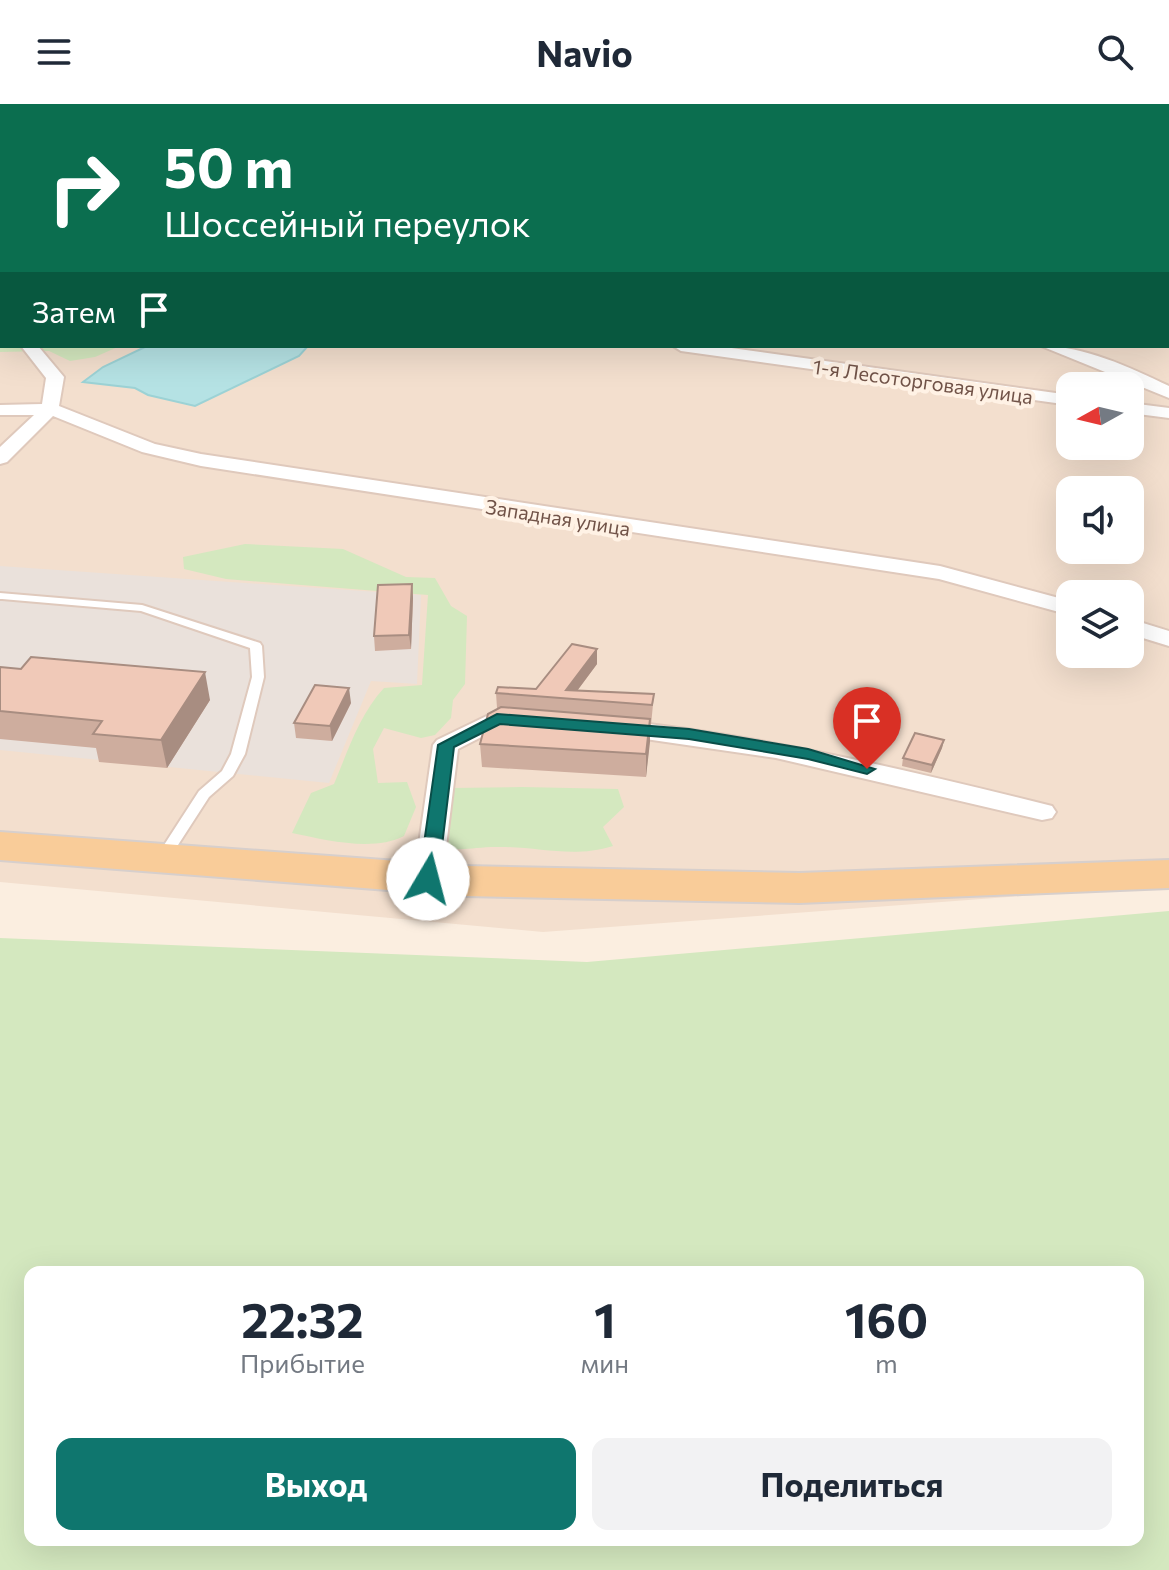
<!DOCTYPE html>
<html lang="ru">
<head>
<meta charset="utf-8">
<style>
	:root { --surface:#fff; --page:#f2f2f3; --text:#1f2937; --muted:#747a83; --accent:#0f766e }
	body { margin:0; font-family:Commissioner,sans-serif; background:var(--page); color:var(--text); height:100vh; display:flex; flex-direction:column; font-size:30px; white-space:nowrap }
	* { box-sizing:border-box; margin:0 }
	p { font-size:26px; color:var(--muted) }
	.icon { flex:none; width:44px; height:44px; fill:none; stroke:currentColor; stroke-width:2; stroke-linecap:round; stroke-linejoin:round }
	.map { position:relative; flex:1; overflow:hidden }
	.sheet { position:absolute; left:24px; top:1162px; width:1120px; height:280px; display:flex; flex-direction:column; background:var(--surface); border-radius:16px; box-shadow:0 8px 32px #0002 }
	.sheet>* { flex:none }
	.guide { position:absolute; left:0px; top:0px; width:1170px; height:244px; box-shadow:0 8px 32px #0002; background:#0b6e4f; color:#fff; overflow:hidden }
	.needle { width:52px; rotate:262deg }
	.buttons { position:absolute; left:1056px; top:268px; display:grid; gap:16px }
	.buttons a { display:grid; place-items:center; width:88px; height:88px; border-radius:16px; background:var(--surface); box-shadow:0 8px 32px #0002; font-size:40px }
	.pin { position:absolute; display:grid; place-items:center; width:68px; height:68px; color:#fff; margin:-82px -34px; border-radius:50% 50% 50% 0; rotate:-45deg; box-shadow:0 0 8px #0007 }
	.pin .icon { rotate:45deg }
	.me { position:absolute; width:88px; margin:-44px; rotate:8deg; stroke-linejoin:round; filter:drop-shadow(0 0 6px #0008) }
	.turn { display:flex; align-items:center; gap:28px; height:168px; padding:0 32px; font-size:36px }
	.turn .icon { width:104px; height:104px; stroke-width:2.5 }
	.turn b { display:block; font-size:56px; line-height:68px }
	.then { display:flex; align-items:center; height:76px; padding:0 32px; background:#0003; gap:16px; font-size:30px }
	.eta { display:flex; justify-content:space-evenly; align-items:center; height:136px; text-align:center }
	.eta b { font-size:48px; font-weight:700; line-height:56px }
	.button { display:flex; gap:16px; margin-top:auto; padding:16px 32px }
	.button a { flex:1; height:92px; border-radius:16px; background:var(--accent); color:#fff; font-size:32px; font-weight:700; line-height:92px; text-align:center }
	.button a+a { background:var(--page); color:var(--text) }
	header { display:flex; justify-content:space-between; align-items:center; height:104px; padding:0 32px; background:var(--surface); font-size:36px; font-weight:700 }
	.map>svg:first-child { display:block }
	.residential { fill:#f3dfce; fill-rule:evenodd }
	.industrial { fill:#eae1db }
	.green { fill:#d4e8bf; fill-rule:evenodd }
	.water { fill:#b5e2e4; stroke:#9cd2d5; stroke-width:2 }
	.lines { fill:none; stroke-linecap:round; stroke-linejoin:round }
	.service-casing { stroke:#dfc9bc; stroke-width:4 }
	.minor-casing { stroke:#dfc9bc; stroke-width:4 }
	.primary-casing { stroke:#d7cfcc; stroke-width:4 }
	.service { fill:#fff; fill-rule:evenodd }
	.minor { fill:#fff; fill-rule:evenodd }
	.primary { fill:#f9cc99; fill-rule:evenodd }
	.wall { fill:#cead9e }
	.shaded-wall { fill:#a88d81 }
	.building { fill:#f0c9b8; stroke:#a88d81; stroke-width:2 }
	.route { fill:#0f766e; stroke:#0a4d48; stroke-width:2 }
	.labels { text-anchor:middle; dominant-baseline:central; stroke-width:8; stroke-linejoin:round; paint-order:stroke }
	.far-street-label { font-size:20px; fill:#715348; stroke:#fff2e5 }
</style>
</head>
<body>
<header><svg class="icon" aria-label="menu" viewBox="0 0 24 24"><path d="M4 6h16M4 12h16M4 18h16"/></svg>Navio<svg class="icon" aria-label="search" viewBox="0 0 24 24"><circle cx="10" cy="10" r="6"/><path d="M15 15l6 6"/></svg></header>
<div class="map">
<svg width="1169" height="1466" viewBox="0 0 1169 1466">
	<rect width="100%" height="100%" fill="#fbeee0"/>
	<path class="residential" d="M0,0H1169V781L543,828L0,778ZM2,2H1168V242H2ZM1070,282H1130V342H1070ZM1070,386H1130V446H1070ZM1070,490H1130V550H1070Z"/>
	<path class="industrial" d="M0,462L421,491L417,580L371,577L329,679L0,646Z"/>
	<path class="green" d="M0,126L2,242H120L95,253L70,257L49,247L0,248Z
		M245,440L343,445L406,473L435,474L451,502L467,512L465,580L453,596L451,614L435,631L421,634L384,624L373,645L378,679L407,678L416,703L404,732C373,748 326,736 292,729L311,689L334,680C348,647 359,611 384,584L422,581L428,491L226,475L184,465L183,453Z
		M522,683L618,685L624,703L603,723L613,742C571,755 538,742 496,743C475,743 461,748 440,743L452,684Z
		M1169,807V1466H0V834L587,858ZM1138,1168V1436H30V1168Z"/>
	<path class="water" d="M147,242H308L299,252L195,302L148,291L135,284L83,278L103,263Z"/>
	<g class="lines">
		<g class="service-casing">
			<path id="service" d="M0,99H2V103H0Z
				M0,114H2V118H0Z
				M0,489L142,501L260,539L262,542L264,573L245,650L233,672L209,693L167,758H157L155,755L199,687L222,667L231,650L252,573L250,544L141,507L2,495H0Z"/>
		</g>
		<g class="minor-casing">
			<path id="minor" d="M329,0H355L327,2Z
				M984,0H996L998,2H986Z
				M0,28H2V36H0Z
				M1168,57H1169V66H1168Z
				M0,165H2V175H0Z
				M0,192L2,193V204L0,203Z
				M21,242H38L64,273L59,302L155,340L201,350L940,462L1070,497V511L939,475L201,362L142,348L53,312L7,358L0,360V343L34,311H0V301L42,300L46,274Z
				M673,242H717L1070,291V301L681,247Z
				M1041,242C1085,242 1129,263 1169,282V294Z
				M1130,299L1169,304V314L1130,309Z
				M1130,515L1169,527V542L1130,530Z
				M497,607L529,612L533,617L520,625L501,623L458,645L442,775L438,782H418L414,775L433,641L437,636Z
				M613,616C762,631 907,666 1052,702L1056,708L1052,714L1042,716L776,654L604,629L600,624L604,619Z"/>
		</g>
		<g class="primary-casing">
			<path id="primary" d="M0,728L466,762L799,769L1169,756V784L799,799L466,792L0,756Z"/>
		</g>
		<use href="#service" class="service"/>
		<use href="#minor" class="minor"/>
		<use href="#primary" class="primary"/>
	</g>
	<path class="wall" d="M0,0H122L121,2H2V26H0Z
		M412,480L413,494L411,545L375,547L374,532Z
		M597,545V560L577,587L654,590L646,673L482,663L480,640L499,604H497L496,589L536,585Z
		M0,563L210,596L167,664L99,658L96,644L0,635Z
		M351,599L332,637L296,634L294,619Z
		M944,636L942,644L931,669L902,662L903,654Z"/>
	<path class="shaded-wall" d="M412,480L413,494L411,545L409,531Z
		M597,545V560L571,595L566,586Z
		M205,568L210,596L167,664L161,636Z
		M349,584L351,599L332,637L330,622Z
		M650,615V638L646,673V650Z
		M944,636L942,644L931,669L932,661Z"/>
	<path class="building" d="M0,0H114L113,2H2V13L0,14Z
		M412,480L409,531L374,532L378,481Z
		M572,540L597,545L566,586L654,590L652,601L496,589L498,583L536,585Z
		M31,553L205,568L161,636L93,630L102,617L0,607V563L21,565Z
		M315,581L349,584L330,622L294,619Z
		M501,603L650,615L646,650L480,640L488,610Z
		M915,629L944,636L932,661L903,654Z"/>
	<path class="route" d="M497,610L689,625L808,645L875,665L867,670L808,655L689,635L500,620L454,643L438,775L428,781L422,779L419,775L438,641Z"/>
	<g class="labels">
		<g class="far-street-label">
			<text transform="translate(923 277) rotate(8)">1-я Лесоторговая улица</text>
			<text transform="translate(558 413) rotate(9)">Западная улица</text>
		</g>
	</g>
</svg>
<div class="buttons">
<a><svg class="needle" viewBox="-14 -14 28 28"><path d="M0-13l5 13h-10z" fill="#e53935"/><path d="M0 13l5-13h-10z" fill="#747a83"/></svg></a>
<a><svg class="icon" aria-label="sound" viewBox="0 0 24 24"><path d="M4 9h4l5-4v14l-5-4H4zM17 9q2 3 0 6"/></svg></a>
<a><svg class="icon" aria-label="layers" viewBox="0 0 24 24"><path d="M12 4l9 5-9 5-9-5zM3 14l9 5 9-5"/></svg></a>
</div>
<div class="pin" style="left:867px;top:665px;background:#d93025"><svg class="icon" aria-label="arrive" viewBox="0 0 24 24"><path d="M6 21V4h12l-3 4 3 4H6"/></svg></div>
<svg class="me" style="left:428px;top:775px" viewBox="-20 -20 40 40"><circle r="19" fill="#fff"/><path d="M0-13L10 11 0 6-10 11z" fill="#0f766e"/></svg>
<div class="guide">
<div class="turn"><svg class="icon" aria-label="right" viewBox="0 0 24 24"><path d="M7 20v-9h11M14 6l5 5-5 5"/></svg><div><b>50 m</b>Шоссейный переулок</div></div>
<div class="then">Затем<svg class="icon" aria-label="arrive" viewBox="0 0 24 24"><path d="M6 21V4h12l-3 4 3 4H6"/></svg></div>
</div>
<section class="sheet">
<div class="eta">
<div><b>22:32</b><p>Прибытие</p></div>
<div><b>1</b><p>мин</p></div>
<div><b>160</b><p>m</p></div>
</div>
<div class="button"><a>Выход</a><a>Поделиться</a></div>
</section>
</div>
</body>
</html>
